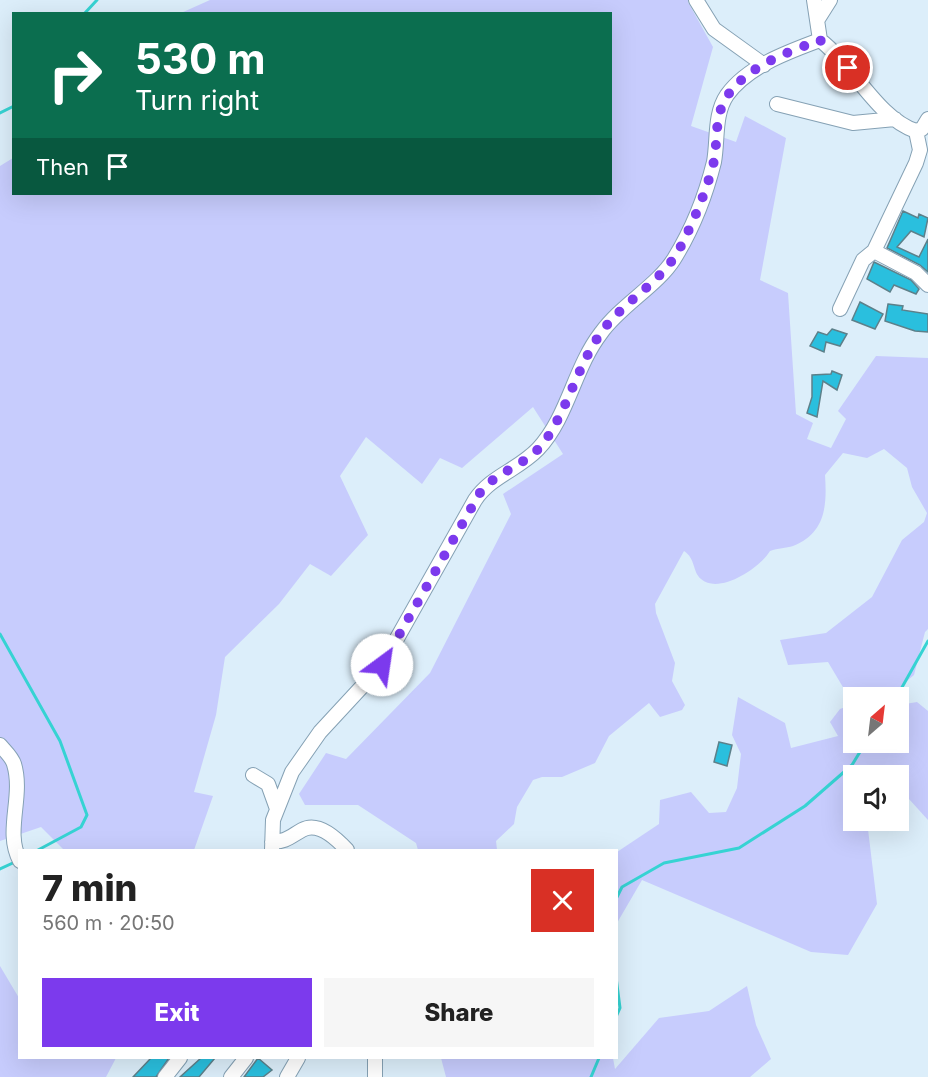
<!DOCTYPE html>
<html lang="en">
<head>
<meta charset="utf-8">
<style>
	:root { --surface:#fff; --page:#f6f6f6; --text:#222; --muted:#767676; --accent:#7c3aed }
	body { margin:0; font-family:Inter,sans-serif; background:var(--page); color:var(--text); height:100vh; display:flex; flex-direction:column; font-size:22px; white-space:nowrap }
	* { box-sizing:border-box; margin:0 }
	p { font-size:20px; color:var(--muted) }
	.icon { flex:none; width:33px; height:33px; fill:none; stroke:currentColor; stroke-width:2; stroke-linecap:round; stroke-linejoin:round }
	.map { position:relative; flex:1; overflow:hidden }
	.details { position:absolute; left:18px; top:849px; width:600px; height:210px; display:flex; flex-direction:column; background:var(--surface); border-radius:0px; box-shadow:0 6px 24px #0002 }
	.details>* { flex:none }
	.guide { position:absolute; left:12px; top:12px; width:600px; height:183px; border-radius:0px; box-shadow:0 6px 24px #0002; background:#0b6e4f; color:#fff; overflow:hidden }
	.needle { width:39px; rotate:28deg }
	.controls { position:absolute; left:843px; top:687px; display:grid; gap:12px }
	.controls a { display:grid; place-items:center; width:66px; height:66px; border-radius:0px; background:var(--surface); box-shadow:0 6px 24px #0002; font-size:30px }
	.pin { position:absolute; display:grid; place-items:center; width:51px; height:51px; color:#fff; margin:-26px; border:3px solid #fff; border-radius:50%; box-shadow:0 2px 6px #0007 }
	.me { position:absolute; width:66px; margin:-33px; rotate:31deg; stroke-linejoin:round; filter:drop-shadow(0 0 4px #0008) }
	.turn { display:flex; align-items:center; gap:21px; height:126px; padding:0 24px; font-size:27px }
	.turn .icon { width:78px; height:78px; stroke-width:2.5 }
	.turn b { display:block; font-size:42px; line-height:51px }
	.then { display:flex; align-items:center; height:57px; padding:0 24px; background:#0003; gap:12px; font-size:22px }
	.round { display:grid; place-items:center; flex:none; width:63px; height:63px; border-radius:0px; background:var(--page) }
	.head { display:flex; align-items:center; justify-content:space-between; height:102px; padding:0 24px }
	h1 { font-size:36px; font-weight:800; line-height:45px }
	.button { display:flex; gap:12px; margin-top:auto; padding:12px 24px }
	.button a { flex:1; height:69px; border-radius:0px; background:var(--accent); color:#fff; font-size:24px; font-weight:800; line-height:69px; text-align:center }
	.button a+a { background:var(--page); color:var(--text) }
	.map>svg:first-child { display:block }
	.green { fill:#c7ccfd }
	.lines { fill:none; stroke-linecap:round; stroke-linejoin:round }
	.stream { stroke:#36d3d3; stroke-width:3 }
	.building { fill:#2abfde; stroke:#5d808a; stroke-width:1.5 }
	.minor-casing { stroke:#85a1b4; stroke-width:16 }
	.minor { stroke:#fff; stroke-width:14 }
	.route { stroke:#7c3aed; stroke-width:10; stroke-dasharray:0 18 }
</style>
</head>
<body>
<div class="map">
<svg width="928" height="1077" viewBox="0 0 928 1077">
	<rect width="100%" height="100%" fill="#dceefa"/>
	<path class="green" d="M210,0H691L688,2L713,47L691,126L736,142L745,116L786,138L760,280L788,293L796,414L813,423L807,439L831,448L846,419L838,411L876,356L928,358V629L925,632L914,675L902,685L905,704L917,702L928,711V820L899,788L898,776H854V820L867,821L877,904L848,955L811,952L642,880L617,923V852L659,824L660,800L691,792L709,813L726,812L737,788L741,754L732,735L738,697L785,723L791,748L838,736L830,722L840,709L853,704L854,742H898V698H854L853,704L828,662L788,665L780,640L826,633L872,597L902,540L924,522L927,513L912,487L907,468L884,449L867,458L843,453L825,475C827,505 826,533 793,546C786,548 778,548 770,551C760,568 719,595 701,579C692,571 696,559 684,551L655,604L656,613L675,663L672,681L685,705L682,710L660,717L649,703L609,736L595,763L562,777H542L533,780L517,807L514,824L496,841L497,850H418L416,843L358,805H305L299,794L326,753L346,759L430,673L511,514L503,494L563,454L533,407L462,468L440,458L422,484L366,437L340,476L368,535L331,576L310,564L279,604L225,657L216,715L194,792L213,796L194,850H64L41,827L0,841V166L13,158L14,194H610V14L181,13Z
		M0,966L19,998L20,1058H116L106,1077H0Z
		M747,986L756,1025L771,1059L750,1077H446L441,1058H613L615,1069L659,1018L709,1011Z"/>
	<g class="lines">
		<path class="stream" d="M84,14L97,0
			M0,113L14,106
			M0,634L60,741L87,815L81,827L38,850
			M896,698L928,641
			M0,869L15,862
			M616,899L622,887L664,863L739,848L805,806L852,765L866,742
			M616,977L620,1008L616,1017
			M591,1077L599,1058"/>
	</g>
	<path class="building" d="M903,211L918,218L919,214L928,218L924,237L911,231L897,247L919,257L928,239V272L920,265L887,248Z
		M874,262L911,280L919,289L916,294L894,285L890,292L867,279Z
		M860,302L883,314L875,329L852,320Z
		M888,304L903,306L902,310L928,314V332L915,331L885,321Z
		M832,329L847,334L840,346L826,342L824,352L810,346L818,332L827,335Z
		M832,371L842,375L837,390L823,381L817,417L807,413L812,397V375L831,374Z
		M719,742L732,745L727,766L714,762Z
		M151,1058H169L156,1077H133Z
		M201,1058H215L199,1077H180Z
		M258,1058L272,1070L263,1077H244Z"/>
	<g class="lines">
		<g class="minor-casing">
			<path id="minor" d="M696,0L714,29L764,65
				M814,0L820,40
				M818,19L830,0
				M777,104L853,123L895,119
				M874,251L916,273L928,285
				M840,309L863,260L874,251L916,163L920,150L916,131
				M0,745C4,750 12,757 14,764C24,797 4,831 20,861
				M253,775L268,784L277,809
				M272,842C286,842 291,836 302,830C318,821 337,839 347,850
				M272,850L273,820L292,772L320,732L382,665L475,500C491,476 518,470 538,449C568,417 574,368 601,333C621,305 657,286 674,259C692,230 706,194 714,162C718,140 714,114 727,95C748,66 788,52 820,40C852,64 878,119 916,131L922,129L928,119
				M165,1077L180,1058
				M231,1077L246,1058
				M287,1077L298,1058
				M375,1077V1058"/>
		</g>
		<use href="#minor" class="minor"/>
	</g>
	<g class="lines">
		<path class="route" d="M382,665L481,491C499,470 528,465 545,441C570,405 579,359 607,325C630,297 664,280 681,246C694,220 707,190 714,161C718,140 714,114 728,95C748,66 788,52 820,40L848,68"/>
	</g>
</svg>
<div class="controls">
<a><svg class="needle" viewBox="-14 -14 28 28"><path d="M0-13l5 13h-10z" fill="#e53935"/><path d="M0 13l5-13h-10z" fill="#767676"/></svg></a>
<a><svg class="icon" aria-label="sound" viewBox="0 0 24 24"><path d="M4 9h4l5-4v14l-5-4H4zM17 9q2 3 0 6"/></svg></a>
</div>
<div class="pin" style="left:848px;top:68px;background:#d93025"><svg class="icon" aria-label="arrive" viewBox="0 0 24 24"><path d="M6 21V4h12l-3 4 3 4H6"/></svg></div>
<svg class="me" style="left:382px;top:665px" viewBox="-20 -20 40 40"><circle r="19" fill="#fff"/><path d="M0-13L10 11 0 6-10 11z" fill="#7c3aed"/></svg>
<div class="guide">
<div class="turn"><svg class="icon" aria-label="right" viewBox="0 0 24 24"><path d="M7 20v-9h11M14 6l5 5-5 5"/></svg><div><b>530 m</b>Turn right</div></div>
<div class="then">Then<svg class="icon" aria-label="arrive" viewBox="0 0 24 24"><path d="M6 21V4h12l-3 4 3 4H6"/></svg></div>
</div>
<section class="details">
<div class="head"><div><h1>7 min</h1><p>560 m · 20:50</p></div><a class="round" style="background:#d93025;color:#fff"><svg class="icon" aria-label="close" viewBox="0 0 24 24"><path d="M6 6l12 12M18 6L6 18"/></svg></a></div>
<div class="button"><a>Exit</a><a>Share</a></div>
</section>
</div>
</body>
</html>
